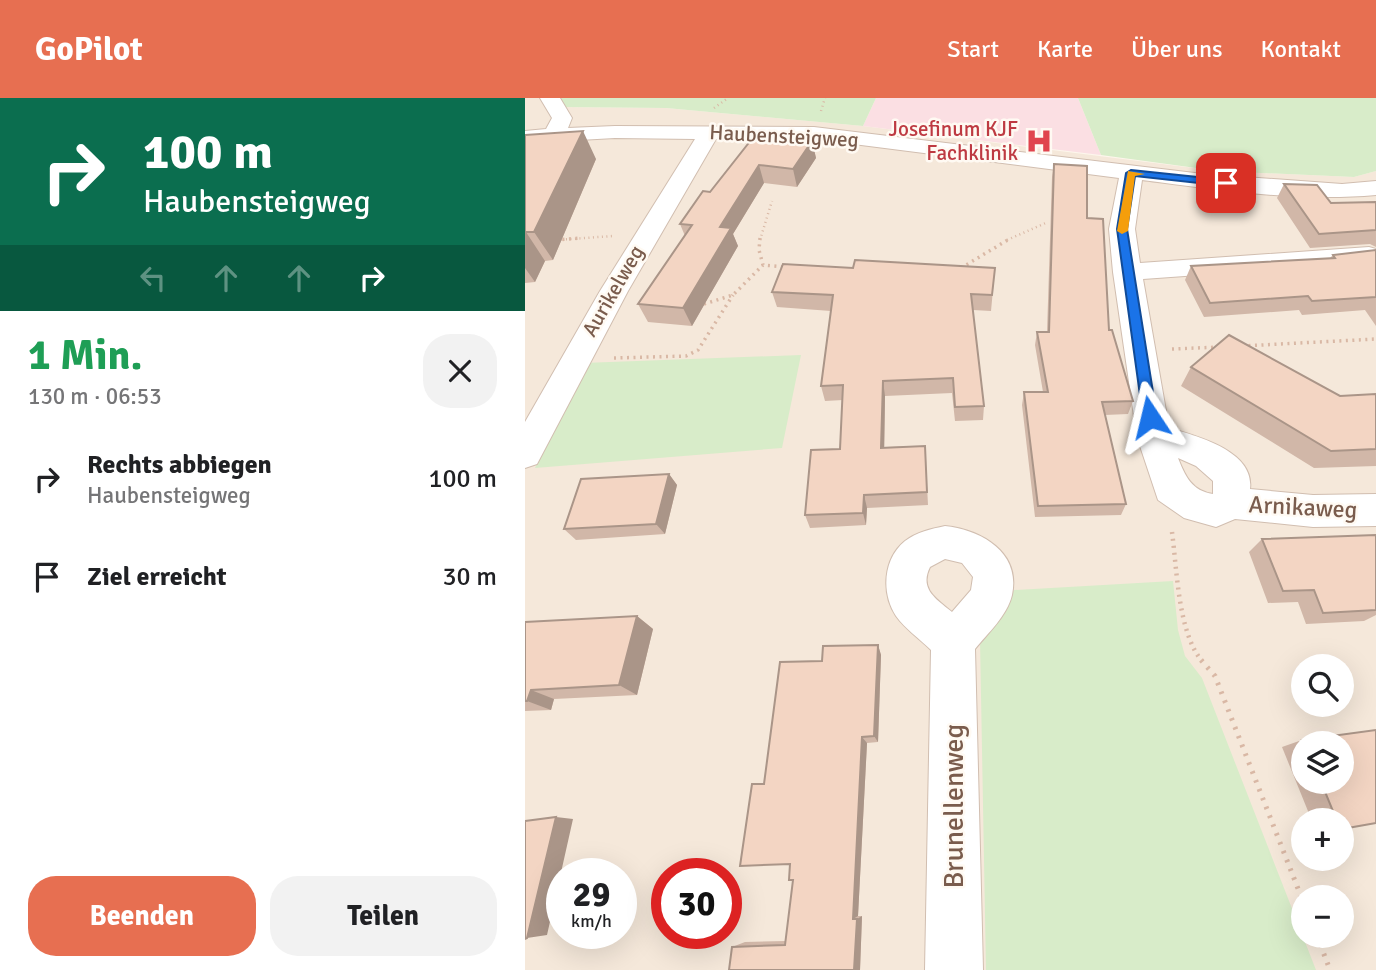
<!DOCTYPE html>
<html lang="de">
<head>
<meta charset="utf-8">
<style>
	:root { --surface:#fff; --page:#f2f2f2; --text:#202124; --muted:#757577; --accent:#e76f51 }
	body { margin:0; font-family:Signika,sans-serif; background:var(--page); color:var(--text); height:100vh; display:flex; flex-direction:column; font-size:26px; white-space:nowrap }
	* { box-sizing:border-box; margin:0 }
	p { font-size:23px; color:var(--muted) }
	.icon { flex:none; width:38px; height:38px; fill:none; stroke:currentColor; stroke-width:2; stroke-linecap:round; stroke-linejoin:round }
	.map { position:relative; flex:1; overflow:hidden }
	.panel { display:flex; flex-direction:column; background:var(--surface); width:525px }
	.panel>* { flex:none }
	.guide { background:#0b6e4f; color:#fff; overflow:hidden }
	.controls { position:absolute; left:766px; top:556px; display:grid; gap:14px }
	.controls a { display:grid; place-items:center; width:63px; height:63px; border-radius:50%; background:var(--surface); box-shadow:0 7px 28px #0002; font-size:35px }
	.speed { position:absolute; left:21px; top:760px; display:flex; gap:14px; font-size:35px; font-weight:700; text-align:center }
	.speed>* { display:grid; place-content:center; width:91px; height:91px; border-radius:50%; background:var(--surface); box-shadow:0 7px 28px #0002; line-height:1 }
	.speed small { font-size:18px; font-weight:400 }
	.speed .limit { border:10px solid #d22; background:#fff; color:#111 }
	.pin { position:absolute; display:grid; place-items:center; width:60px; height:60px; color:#fff; margin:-30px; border-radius:14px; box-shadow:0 4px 10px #0006 }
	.me { position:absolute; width:77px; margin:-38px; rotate:350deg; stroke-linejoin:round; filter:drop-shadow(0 0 5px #0008) }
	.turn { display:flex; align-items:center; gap:24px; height:147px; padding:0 28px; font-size:32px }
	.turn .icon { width:91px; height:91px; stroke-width:2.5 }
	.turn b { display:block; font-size:49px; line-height:60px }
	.lanes { display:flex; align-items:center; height:66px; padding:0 28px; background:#0003; justify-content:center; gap:35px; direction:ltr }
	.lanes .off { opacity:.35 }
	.round { display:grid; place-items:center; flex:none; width:74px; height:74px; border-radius:28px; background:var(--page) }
	.head { display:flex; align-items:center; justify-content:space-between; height:119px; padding:0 28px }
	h1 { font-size:42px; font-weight:800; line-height:52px; color:#1e9e55 }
	.action { display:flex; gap:14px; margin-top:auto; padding:14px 28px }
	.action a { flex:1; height:80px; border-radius:28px; background:var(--accent); color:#fff; font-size:28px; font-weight:800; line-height:80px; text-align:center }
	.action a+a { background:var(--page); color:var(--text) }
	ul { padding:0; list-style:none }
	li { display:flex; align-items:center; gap:21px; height:98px; padding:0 28px }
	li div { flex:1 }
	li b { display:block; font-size:26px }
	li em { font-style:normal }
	header { display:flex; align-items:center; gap:42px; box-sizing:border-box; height:98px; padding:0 35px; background:var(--accent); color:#fff }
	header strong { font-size:33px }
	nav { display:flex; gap:38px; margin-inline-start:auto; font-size:24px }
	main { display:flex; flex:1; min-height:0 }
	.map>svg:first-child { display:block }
	.residential { fill:#f5e8da; fill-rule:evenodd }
	.medical { fill:#fbdfe3 }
	.green { fill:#d8ecc9 }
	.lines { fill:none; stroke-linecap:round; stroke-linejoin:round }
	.minor-casing { stroke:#d1beb0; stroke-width:2 }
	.path-far3 { stroke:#d9b8a5; stroke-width:2.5; stroke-dasharray:1 3.5; stroke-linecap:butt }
	.path-far2 { stroke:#d9b8a5; stroke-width:3.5; stroke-dasharray:2 4.5; stroke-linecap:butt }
	.path-far1 { stroke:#d9b8a5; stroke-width:4.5; stroke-dasharray:2 5; stroke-linecap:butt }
	.path { stroke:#d9b8a5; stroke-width:5; stroke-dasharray:2.5 7; stroke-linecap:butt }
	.minor { fill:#fff; fill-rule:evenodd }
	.wall { fill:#d1b7a8; fill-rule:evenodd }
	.shaded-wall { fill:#aa9588 }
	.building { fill:#f3d5c3; stroke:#aa9588; stroke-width:2 }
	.route { fill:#1a73e8; stroke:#114b97; stroke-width:2 }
	.slow { fill:#f59e0b }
	.labels { text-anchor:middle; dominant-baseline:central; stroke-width:5; stroke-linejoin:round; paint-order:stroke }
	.far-health-label { font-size:21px; fill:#be3a42; stroke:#fffaf3; text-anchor:end }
	.far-street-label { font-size:21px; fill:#7a5c4d; stroke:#fffaf3 }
	.street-label { font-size:24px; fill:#7a5c4d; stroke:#fffaf3 }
	.near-street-label { font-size:28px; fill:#7a5c4d; stroke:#fffaf3 }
</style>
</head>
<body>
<header>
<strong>GoPilot</strong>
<nav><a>Start</a><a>Karte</a><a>Über uns</a><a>Kontakt</a></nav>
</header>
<main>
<section class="panel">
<div class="guide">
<div class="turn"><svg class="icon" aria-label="right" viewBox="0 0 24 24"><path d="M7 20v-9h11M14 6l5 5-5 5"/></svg><div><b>100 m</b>Haubensteigweg</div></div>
<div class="lanes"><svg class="icon off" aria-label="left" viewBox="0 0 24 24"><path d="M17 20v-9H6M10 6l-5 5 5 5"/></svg><svg class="icon off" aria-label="ahead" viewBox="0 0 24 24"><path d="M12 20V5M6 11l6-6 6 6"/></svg><svg class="icon off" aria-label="ahead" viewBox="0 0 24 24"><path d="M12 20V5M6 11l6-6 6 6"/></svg><svg class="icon" aria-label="right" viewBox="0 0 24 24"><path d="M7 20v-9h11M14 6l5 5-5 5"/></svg></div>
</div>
<div class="head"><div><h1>1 Min.</h1><p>130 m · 06:53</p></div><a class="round"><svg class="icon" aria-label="close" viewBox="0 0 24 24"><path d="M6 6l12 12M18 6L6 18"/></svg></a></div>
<ul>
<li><svg class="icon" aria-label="right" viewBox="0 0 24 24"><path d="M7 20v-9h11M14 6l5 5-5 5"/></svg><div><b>Rechts abbiegen</b><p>Haubensteigweg</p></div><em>100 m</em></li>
<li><svg class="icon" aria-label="arrive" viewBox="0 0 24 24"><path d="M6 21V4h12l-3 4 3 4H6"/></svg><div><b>Ziel erreicht</b></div><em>30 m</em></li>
</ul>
<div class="action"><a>Beenden</a><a>Teilen</a></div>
</section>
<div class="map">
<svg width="851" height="872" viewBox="0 0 851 872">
	<rect width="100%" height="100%" fill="#fdf6ec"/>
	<path class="residential" d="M0,0H31V9L141,10L338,28L693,73L829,79L851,73V872H0ZM779,569H817V607H779ZM779,646H817V684H779ZM779,723H817V761H779ZM37,775H96V835H37ZM142,775H201V835H142ZM779,800H817V838H779Z"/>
	<path class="medical" d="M351,0H553L576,57L338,28Z"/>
	<path class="green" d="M31,0H351L338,28L141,10L31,9Z
		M553,0H851V73L829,79L693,73L576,57Z
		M276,257L257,350L10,370L58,265Z
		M648,483L653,532L660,558L677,580L791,872H461L455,542L489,492Z"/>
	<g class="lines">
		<g class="minor-casing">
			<path id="minor" d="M15,0H35L47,20L43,30L90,28L289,29L678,76L817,86L851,83V97C774,104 693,92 617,82L610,131L615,165L844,149L851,151V163L844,165L618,181L644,330C672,338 730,353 725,391L788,397L851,396V428L788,429L710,421L691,429L659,420L633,402L612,339L588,174L584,131L594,80L289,41H191L103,193L12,366L0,370V324L75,193L170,41L90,40L0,45V33L21,31L27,20ZM653,360L671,368L688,383V396C667,393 660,378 653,360Z
				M420,428C456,432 496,454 487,497C482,518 463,535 450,551L458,872H400L406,552C395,541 380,531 371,518C356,495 358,461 380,443C392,434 406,431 420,428ZM420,461L437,465L448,479L446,492L427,514C411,501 394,491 405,469Z"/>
		</g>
		<path class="path-far3" d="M189,10L203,0
			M296,13L300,0
			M32,142L88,138
			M235,142L247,103
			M482,142L523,124"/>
		<path class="path-far2" d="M235,140L234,152L238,167L260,169
			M31,142L57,140
			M436,170L486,140
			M179,206L208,197L238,167
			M717,248L851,241
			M647,251L695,249
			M89,260L161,258L173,252L208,197"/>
		<path class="path-far1" d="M647,434C652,471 653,535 677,563"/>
		<path class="path" d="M676,562L690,578L779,806
			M792,838L805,872"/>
		<use href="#minor" class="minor"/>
	</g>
	<path class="wall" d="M0,37L71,61L28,162L20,163L10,184L0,185Z
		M230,37L287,43L291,60L272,89L239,85L208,136L213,148L167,228L123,224L113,206L160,138L155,126L185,94Z
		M529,66L562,120L584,232L608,303L603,316L580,317L601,406L596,417L510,419L497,307L499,294H518L510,247L512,234H522L527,79Z
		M759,86L806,105L851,104V149L845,146L785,150L752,100Z
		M851,152V228L840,212L777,217L774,212L679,219L660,182L666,168L805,160L808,157Z
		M328,170H470L466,213L448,212L459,308L458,322L430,323L427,295L360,298L359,349L400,348L403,407L342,410L341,427L285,430L280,417L315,351L318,302L300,303L296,288L306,213L252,209L247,194Z
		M666,269L815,298L851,296V368L789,370L656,288Z
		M144,376L152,387L140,436L51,442L39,431Z
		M851,437V517L839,523L781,526L773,504L743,505L724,454L737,441Z
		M112,518L128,531L112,597L29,601L26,612L0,613V524Z
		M353,547L356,557L353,644L342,645L333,818H337L335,872H204L207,849L220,844L261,843L268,782L265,767L239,686L297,563Z
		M851,632V725L817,731V723H787L757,649L777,642ZM779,646H817V684H779Z"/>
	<path class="shaded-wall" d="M58,33L71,61L28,162L9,134Z
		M287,43L291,60L272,89L268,71Z
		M234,67L239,85L208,136L213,148L167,228L158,210L195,129Z
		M1,134L20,163L10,184L0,170V136Z
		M358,283L360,298L359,364L356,350Z
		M144,376L152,387L140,436L131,426Z
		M339,397L342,410L341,427L338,415Z
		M112,518L128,531L112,597L94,587Z
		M353,547L356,557L353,644L349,638Z
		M6,592L29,601L26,612L2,603Z
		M337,639L342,645L333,818L328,821Z
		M31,719L48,721L22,837L2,840Z
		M337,818L335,872H329L332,821Z"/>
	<path class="building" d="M58,33L9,134H1L0,136V37Z
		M230,37L287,43L268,71L234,67L195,129L206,130L158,210L113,206L167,127L155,126L178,93L185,94Z
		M529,66L562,68V120L578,121L584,232H587L608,303L577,304L601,406L513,408L499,294H523L512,234H524Z
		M759,86L792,87L806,105L851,104V132L794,136Z
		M851,152V199L787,203L783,198L685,205L666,168L810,160L808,157Z
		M330,162L470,170L467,197L446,196L459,308L430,309L428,280L358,283L356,350L400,348L402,394L339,397L338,415L280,417L286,352L315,351L318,287L296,288L308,197L247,194L258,166L328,170Z
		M704,237L815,298L851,296V351L806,353L666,269Z
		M144,376L131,426L39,431L56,381Z
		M851,437V512L798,515L789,492L758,493L737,441Z
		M112,518L94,587L6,592L2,603H0V524Z
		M353,547L349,638L337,639L328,821H332L329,872H204L207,849L260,847L268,782H264L265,766L215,768L227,686H239L255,564L297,563L298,548Z
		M851,632V725L817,731V723H812L796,684H817V646H779L777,642Z
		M31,719L2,840L0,841V723Z"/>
	<path class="route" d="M606,72L701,82L706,85L701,88L610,78L602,131L632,319L625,324L618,319L592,131L601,75Z"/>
	<path class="slow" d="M603,73L620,76L610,78L603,133L597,136L592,133Z"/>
	<defs>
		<g id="hospital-bare" transform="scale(2.1)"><path d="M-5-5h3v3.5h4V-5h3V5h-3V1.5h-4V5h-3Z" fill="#e0444e" stroke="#fffaf3" stroke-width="2.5" paint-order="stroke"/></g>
	</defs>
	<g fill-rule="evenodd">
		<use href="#hospital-bare" x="514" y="43"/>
	</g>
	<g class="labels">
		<g class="far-health-label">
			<text x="493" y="31">Josefinum KJF<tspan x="493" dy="24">Fachklinik</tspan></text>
		</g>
		<g class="far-street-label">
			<text transform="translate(259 38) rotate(3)">Haubensteigweg</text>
			<text transform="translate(88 193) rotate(-60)">Aurikelweg</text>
		</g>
		<g class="street-label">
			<text transform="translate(778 409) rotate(3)">Arnikaweg</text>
		</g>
		<g class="near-street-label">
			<text transform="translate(429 708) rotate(-90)">Brunellenweg</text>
		</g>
	</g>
</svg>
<div class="controls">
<a><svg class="icon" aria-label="search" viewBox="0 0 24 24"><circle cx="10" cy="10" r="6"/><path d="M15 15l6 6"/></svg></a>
<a><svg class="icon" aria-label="layers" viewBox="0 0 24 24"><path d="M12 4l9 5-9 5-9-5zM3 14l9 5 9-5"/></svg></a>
<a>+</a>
<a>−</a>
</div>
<div class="speed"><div>29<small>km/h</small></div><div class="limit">30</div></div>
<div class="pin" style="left:701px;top:85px;background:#d93025"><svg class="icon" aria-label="arrive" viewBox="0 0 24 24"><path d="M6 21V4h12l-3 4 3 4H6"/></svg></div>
<svg class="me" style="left:625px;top:319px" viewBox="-20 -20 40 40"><path d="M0-17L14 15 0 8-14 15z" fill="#1a73e8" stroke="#fff" stroke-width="4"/></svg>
</div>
</main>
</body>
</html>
